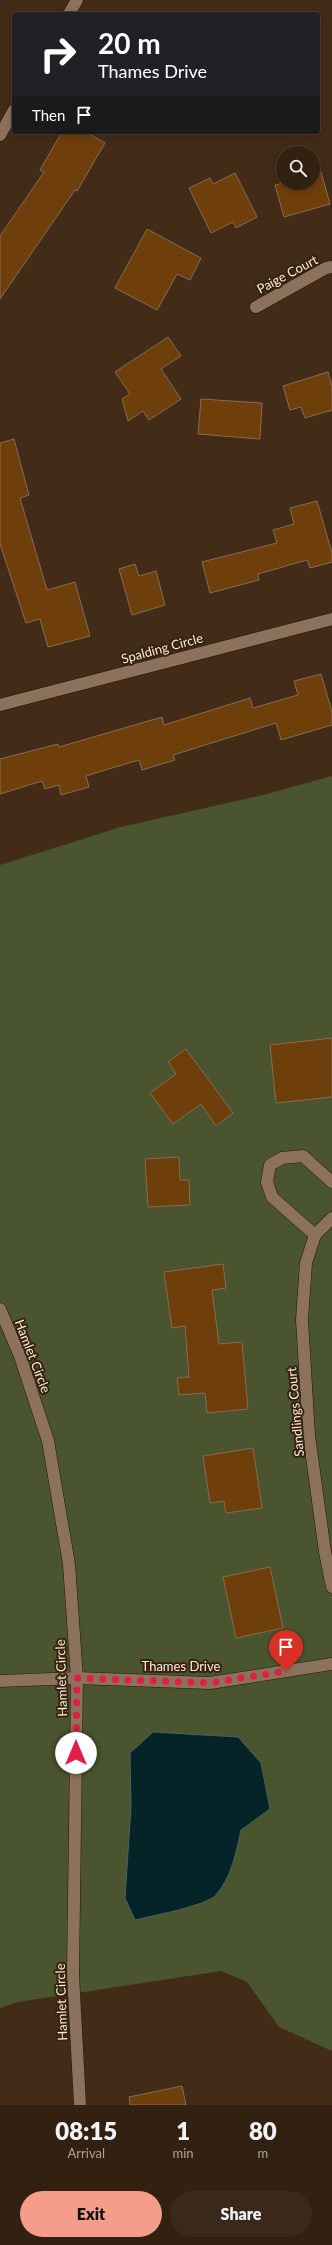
<!DOCTYPE html>
<html lang="en">
<head>
<meta charset="utf-8">
<style>
	:root { --surface:#322111; --page:#3a291a; --text:#f1f3f6; --muted:#a8a39f; --line:#4d3e31; --accent:#f49d8b }
	body { margin:0; font-family:Lato,sans-serif; background:var(--page); color:var(--text); height:100vh; display:flex; flex-direction:column; font-size:15px; white-space:nowrap }
	* { box-sizing:border-box; margin:0 }
	p { font-size:13px; color:var(--muted) }
	.icon { flex:none; width:22px; height:22px; fill:none; stroke:currentColor; stroke-width:2; stroke-linecap:round; stroke-linejoin:round }
	.map { position:relative; height:2105px; overflow:hidden }
	.drawer { display:flex; flex-direction:column; background:var(--surface); flex:1 }
	.drawer>* { flex:none }
	.guide { position:absolute; left:12px; top:12px; width:308px; height:122px; border-radius:4px; box-shadow:0 2px 10px #0003,0 0 0 1px var(--line); background:#202124; color:#fff; overflow:hidden }
	.tools { position:absolute; left:276px; top:146px; display:grid; gap:8px }
	.tools a { display:grid; place-items:center; width:44px; height:44px; border-radius:50%; background:var(--surface); box-shadow:0 2px 10px #0003,0 0 0 1px var(--line); font-size:20px }
	.pin { position:absolute; display:grid; place-items:center; width:34px; height:34px; color:#fff; margin:-41px -17px; border-radius:50% 50% 50% 0; rotate:-45deg; box-shadow:0 0 4px #0007 }
	.pin .icon { rotate:45deg }
	.me { position:absolute; width:44px; margin:-22px; rotate:0deg; stroke-linejoin:round; filter:drop-shadow(0 0 3px #0008) }
	.turn { display:flex; align-items:center; gap:14px; height:84px; padding:0 20px; font-size:18px }
	.turn .icon { width:52px; height:52px; stroke-width:2.5 }
	.turn b { display:block; font-size:28px; line-height:34px }
	.then { display:flex; align-items:center; height:38px; padding:0 20px; background:#0003; gap:8px; font-size:15px }
	.eta { display:flex; justify-content:space-evenly; align-items:center; height:68px; text-align:center }
	.eta b { font-size:24px; font-weight:800; line-height:28px }
	.button { display:flex; gap:8px; margin-top:auto; padding:8px 20px }
	.button a { flex:1; height:46px; border-radius:24px; background:var(--accent); color:#111; font-size:16px; font-weight:800; line-height:46px; text-align:center }
	.button a+a { background:var(--page); color:var(--text) }
	.map>svg:first-child { display:block }
	.green { fill:#4a542e }
	.water { fill:#052428; stroke:#4f605f }
	.building { fill:#6e3f0a; stroke:#866c56 }
	.lines { fill:none; stroke-linecap:round; stroke-linejoin:round }
	.minor-casing { stroke:#281301; stroke-width:13 }
	.minor { stroke:#8c725c; stroke-width:12 }
	.route { stroke:#e11d48; stroke-width:7; stroke-dasharray:0 12.6 }
	.labels { text-anchor:middle; dominant-baseline:central; stroke-width:4; stroke-linejoin:round; paint-order:stroke }
	.street-label { font-size:13px; fill:#fbece0; stroke:#37220d }
</style>
</head>
<body>
<div class="map">
<svg width="332" height="2105" viewBox="0 0 332 2105">
	<rect width="100%" height="100%" fill="#422c17"/>
	<path class="green" d="M332,776V2051L279,2027L247,1982L221,1971L18,2002L0,2008V865L121,827L263,795Z"/>
	<path class="water" d="M153,1732L238,1737L261,1763L270,1809L241,1830C236,1853 232,1876 216,1895C206,1906 151,1916 135,1920L125,1898L131,1808L130,1753Z"/>
	<path class="building" d="M62,132H86L105,143L77,191L75,190L0,299V236L44,172L40,170Z
		M321,172L330,204L284,217L275,185L283,183H313V175Z
		M235,173L257,217L236,228L233,222L211,233L189,188L210,178L213,184Z
		M147,229L201,258L190,280L177,274L157,310L115,288Z
		M168,337L181,356L161,369L181,399L149,420L143,411L128,421L122,399L130,394L115,372Z
		M328,372L332,386V410L305,418L301,407L290,410L283,386Z
		M201,399L262,403L260,439L198,434Z
		M14,439L29,495L20,498L47,590L75,582L90,636L48,647L40,619L26,623L0,544V443Z
		M317,501L332,553V562L310,568L307,560L258,574L259,580L210,593L202,562L277,543L273,530L294,524L290,508Z
		M135,564L139,576L156,571L165,605L132,615L119,569Z
		M321,674L332,712V725L281,740L276,723L173,755L175,760L142,770L139,760L102,771L86,776L89,787L61,795L59,785L45,789L42,781L0,794V759L58,744L59,747L162,717L164,725L250,698L253,708L298,695L294,681Z
		M332,1038V1097L276,1103L270,1045Z
		M186,1049L233,1113L216,1126L201,1104L173,1124L150,1093L176,1074L168,1062Z
		M179,1157L180,1180H189L190,1205L148,1207L145,1159Z
		M223,1264L226,1288L212,1290L219,1344L242,1342L248,1409L207,1413L205,1393L179,1395L177,1378L189,1377L185,1326L172,1328L164,1272Z
		M253,1448L262,1508L226,1513L224,1501L210,1503L203,1456Z
		M270,1567L283,1628L236,1638L223,1577Z
		M182,2086L186,2105H130L129,2097Z"/>
	<g class="lines">
		<g class="minor-casing">
			<path id="minor" d="M69,14L77,0
				M0,135L14,110
				M256,307L326,268L332,267
				M0,705L332,619
				M332,1218L315,1235L306,1263L302,1320L309,1435L325,1552L332,1587
				M315,1235L272,1197L267,1182L270,1165L282,1158L303,1156L332,1182
				M0,1309L20,1356L48,1441L69,1564L77,1678L73,1974L80,2105
				M0,1681L77,1678L210,1683L332,1664"/>
		</g>
		<use href="#minor" class="minor"/>
	</g>
	<g class="lines">
		<path class="route" d="M76,1753L77,1678L210,1683L286,1671"/>
	</g>
	<g class="labels">
		<g class="street-label">
			<text transform="translate(287 274) rotate(-28)">Paige Court</text>
			<text transform="translate(162 648) rotate(-15)">Spalding Circle</text>
			<text transform="translate(33 1356) rotate(69)">Hamlet Circle</text>
			<text transform="translate(295 1412) rotate(-95)">Sandlings Court</text>
			<text x="181" y="1666">Thames Drive</text>
			<text transform="translate(61 1678) rotate(-92)">Hamlet Circle</text>
			<text transform="translate(61 2002) rotate(-92)">Hamlet Circle</text>
		</g>
	</g>
</svg>
<div class="tools">
<a><svg class="icon" aria-label="search" viewBox="0 0 24 24"><circle cx="10" cy="10" r="6"/><path d="M15 15l6 6"/></svg></a>
</div>
<div class="pin" style="left:286px;top:1671px;background:#d93025"><svg class="icon" aria-label="arrive" viewBox="0 0 24 24"><path d="M6 21V4h12l-3 4 3 4H6"/></svg></div>
<svg class="me" style="left:76px;top:1753px" viewBox="-20 -20 40 40"><circle r="19" fill="#fff"/><path d="M0-13L10 11 0 6-10 11z" fill="#e11d48"/></svg>
<div class="guide">
<div class="turn"><svg class="icon" aria-label="right" viewBox="0 0 24 24"><path d="M7 20v-9h11M14 6l5 5-5 5"/></svg><div><b>20 m</b>Thames Drive</div></div>
<div class="then">Then<svg class="icon" aria-label="arrive" viewBox="0 0 24 24"><path d="M6 21V4h12l-3 4 3 4H6"/></svg></div>
</div>
</div>
<section class="drawer">
<div class="eta">
<div><b>08:15</b><p>Arrival</p></div>
<div><b>1</b><p>min</p></div>
<div><b>80</b><p>m</p></div>
</div>
<div class="button"><a>Exit</a><a>Share</a></div>
</section>
</body>
</html>
